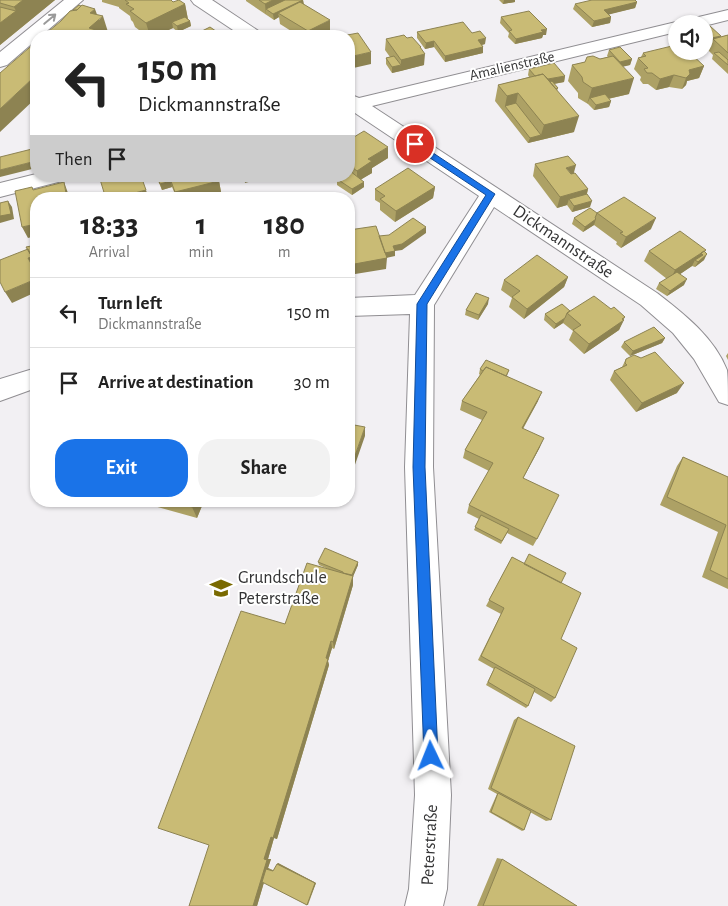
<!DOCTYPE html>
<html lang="en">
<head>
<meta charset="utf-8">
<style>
	:root { --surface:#fff; --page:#f2f2f2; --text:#222; --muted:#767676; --line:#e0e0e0; --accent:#1a73e8 }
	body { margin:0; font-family:"Alegreya Sans",sans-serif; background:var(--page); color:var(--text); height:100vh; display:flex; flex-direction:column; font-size:19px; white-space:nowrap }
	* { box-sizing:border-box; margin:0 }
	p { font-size:16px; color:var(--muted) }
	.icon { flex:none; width:28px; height:28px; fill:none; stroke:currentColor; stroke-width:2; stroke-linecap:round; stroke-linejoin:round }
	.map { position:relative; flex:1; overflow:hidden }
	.panel { position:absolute; left:30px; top:192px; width:325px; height:315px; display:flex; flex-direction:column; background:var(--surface); border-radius:20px; box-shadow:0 1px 4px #0004 }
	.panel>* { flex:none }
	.hud { position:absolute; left:30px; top:30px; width:325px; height:152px; border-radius:20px; box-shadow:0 1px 4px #0004; background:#fff; color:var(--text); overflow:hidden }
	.fabs { position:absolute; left:668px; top:15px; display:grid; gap:10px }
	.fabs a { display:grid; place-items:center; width:45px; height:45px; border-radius:50%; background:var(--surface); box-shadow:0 1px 4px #0004; font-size:25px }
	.pin { position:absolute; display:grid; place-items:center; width:42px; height:42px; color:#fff; margin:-21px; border:2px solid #fff; border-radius:50%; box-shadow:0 1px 5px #0007 }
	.me { position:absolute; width:55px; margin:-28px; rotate:358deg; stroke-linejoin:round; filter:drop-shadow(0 0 4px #0008) }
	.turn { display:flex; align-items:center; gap:18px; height:105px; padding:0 25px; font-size:22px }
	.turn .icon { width:65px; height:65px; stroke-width:2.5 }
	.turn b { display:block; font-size:35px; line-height:42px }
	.then { display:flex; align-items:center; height:48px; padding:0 25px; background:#0003; gap:10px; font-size:19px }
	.eta { display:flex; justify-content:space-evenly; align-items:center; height:85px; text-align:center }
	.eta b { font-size:30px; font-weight:700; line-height:35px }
	.button { display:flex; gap:10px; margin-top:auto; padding:10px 25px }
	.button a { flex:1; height:58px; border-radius:20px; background:var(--accent); color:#fff; font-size:20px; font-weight:700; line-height:58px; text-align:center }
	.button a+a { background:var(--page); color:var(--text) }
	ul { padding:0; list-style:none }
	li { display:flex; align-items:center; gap:15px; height:70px; padding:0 25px; border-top:1px solid var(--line) }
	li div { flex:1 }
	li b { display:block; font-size:19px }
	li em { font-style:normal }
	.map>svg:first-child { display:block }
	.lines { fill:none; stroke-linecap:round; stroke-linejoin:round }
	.minor-casing { stroke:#908e92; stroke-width:2 }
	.minor { fill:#fff; fill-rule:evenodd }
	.wall { fill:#ada165 }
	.shaded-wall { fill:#8d8352 }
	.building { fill:#c9bb75; stroke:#8d8352 }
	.oneway { stroke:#9a9a9a }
	.route { fill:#1a73e8; stroke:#114b97 }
	.labels { text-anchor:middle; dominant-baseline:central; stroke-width:4; stroke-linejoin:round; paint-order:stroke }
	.far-street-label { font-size:15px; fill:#343435; stroke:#fff }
	.street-label { font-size:18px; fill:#343435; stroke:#fff }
	.poi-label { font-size:18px; fill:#343435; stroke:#fff; text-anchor:start }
</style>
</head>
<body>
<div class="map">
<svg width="728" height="906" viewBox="0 0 728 906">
	<rect width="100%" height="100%" fill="#f2f0f3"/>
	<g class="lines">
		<g class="minor-casing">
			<path id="minor" d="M64,0H83L41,36H36V40L7,65L0,67V52Z
				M191,0H212L260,32L263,36H242L194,4Z
				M728,10V20L704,26V24H683L686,20Z
				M676,22L683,24H676V32L372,106L657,293C684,314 714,337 727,370C728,379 728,395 728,405L719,402L694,359L673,333L641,305L494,207L434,305L433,467L451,795L447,889L443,906H405L409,889L415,795L405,467L410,314L349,316V298L415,295L479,196L352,111L349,112V94L359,98Z
				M36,174V176H65L62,181L0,197V183Z
				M36,368V388L0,401V379Z"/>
		</g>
		<use href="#minor" class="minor"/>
	</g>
	<path class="wall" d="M0,0H55L0,45Z
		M102,0H171L173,2L185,4L188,19L190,21L191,26L178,32L173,28L155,36H147L135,27L133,22L131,20L130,16L119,8V7L102,2Z
		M246,0H303L304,5L330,32L321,36H299L280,24L279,17L274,20L246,1Z
		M499,0H515V2L503,4Z
		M637,2L635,8L609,14L611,17L610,23L592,27L573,9L575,4Z
		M501,17L546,35H543L542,38L515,44L508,37L509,33L500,23Z
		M704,27L720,37L728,35V74L712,59L713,55L708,50L711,43L704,44Z
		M417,32L472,33L485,44L482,45L483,47V53L445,62L434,47L425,49L417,38Z
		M407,38L421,49L424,65L392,73L386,64V58L390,57L385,50L386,39Z
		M609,50L632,59L630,65L623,66L629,94L608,99L611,101L609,107L594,110L588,104L578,98V93L568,81L572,65L608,57L607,56Z
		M643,53L704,66L699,78L687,81L686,85L682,89L669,87L656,90L648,84H643L640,80L641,77L634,69L638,58L641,57Z
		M529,69L565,76L564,82L554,84L558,88L557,91L574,132L528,143L495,101L498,85L529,77L528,75Z
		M349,140L388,158L372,168V173L361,179L364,187L352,195L337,185V179L349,176Z
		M535,164L574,173L588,189L587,194L590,207L572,212L567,205L557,208L533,176Z
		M156,176H217L219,181L221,192L194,199H177L172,187L162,190Z
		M435,187L433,198L395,222L380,210V203L375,200V189Z
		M597,213L651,229L621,248L616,244L617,242L594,225L583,232L572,224L574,218Z
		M649,251L705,252L704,260L695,267L692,266L680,274L684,285L667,296L656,289L659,283L667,279L644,261Z
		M568,277L564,287L524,319L509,307L512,298L501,290L504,280Z
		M488,304L478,320L465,315L466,310Z
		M570,311L623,320L619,330L584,354L569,340L573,331L563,323L554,329L544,320L545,314Z
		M665,338L662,343L630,356L621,347L624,342Z
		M728,353V360L726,356Z
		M626,359L677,393L636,412L610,380L614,371L622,367Z
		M480,369L509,370L507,376L538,401L523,429L540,447L523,478L537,539L533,546L507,533L501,544L474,530L479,519L467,513L469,505L489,471L463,458L465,450L482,420L460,410L462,401L480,375L479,374Z
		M683,457L728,477V589L702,577L718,532L660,505L677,466Z
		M136,501H204L197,518Z
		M512,557L561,583V639L555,698L551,702L534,692L528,706L526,708L486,685L494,669L478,660L501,614L486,606Z
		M318,562H358V565L353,576V585L334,649L332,648L328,661L329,665L277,839L274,838L268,859H271L268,868L274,871L278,863L316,883L308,905H307L264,882L257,906H189L285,624L328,569L319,565Z
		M518,717L551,820L546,821L530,812L524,830L522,831L489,812L497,794L488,789L514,720Z
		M497,858L502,859L577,906H477Z"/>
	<path class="shaded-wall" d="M23,0H55L0,45V23L16,11L14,7Z
		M273,0H296L266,9V15L265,4Z
		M303,0L304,6L278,13L279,17L274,20L273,14Z
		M504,0H515V2L503,4Z
		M637,2L635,8L603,16L604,10Z
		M185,4L188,20L172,22L173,28L155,36H150L146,23Z
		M95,9L99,20L103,16L108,32L103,36H89L90,13Z
		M611,17L610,23L592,27L594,21Z
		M330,20V32L321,36H308V31Z
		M190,21L191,26L178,32L177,26Z
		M547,29L546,35H543L542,38L515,44L516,39L541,30Z
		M721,36L718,41L713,39L711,43L704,45L707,39Z
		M486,38L485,44L477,46L478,40Z
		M434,41V47L425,49L426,43Z
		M420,47H421V55L425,54L424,65L401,71V60Z
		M483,47V53L445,62V56Z
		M371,52V64L349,69V57Z
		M632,59L630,65L618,68L620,62Z
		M401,65V71L392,73V67Z
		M704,66L699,78L687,81L686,85L682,89L689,70Z
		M674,75L669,87L656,90L660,79Z
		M565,76L564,82L542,86L539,81Z
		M33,78L36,85V98L0,132V109Z
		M634,78L629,94L594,102L590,98L587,104L592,88Z
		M518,93L515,109L505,106L507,96Z
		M611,101L609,107L594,110L596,105Z
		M579,116L574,132L528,143L530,138L541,135L544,125Z
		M388,147V158L372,168V173L357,182V171L368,159Z
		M36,161V168L0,177V170Z
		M576,165L573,176L566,168Z
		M244,176H271L245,183Z
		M171,181L172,187L162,190L160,184Z
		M219,181L221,192L194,199H177L175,192Z
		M64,182L68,193L70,199H67Z
		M364,182V187L352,195V189Z
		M435,187L433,198L395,222L396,211Z
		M588,189L585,200L569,199L567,205L557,208L560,197Z
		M146,190L149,199H112Z
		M8,201L12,207L14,219L0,223V216Z
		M592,201L590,207L572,212L574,206Z
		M656,218L651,229L621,248L626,237Z
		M596,219L594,225L583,232L585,227Z
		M36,224V236L28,238L22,227Z
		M426,227V233L402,250L395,251V256L386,258H387L386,269L349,275V265L383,253L393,246Z
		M706,250L700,260L707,254L704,260L695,267L698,262L695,260L692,266L670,281L675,270Z
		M32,257L36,263V268L34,269L28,258Z
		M568,277L564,287L524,319L527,309Z
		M36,279V292L12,303L5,292Z
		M687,279L684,285L667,296L670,291Z
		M489,298L488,304L478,320L479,315Z
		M625,317L622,322L624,320L619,330L584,354L589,344Z
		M565,318L563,323L554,329L556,324Z
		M665,338L662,343L630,356L633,351Z
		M684,383L677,393L636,412L642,403Z
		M542,392L538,401L518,437L522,428Z
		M365,427V436L350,479V470Z
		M544,438L540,447L519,486L523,478Z
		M194,501H204L197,518L192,507Z
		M358,562V565L350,584L349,581Z
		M353,576V585L334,649L333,642Z
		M331,641L332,648L328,661L329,665L277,839L274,838L268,859H271L268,868L275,871L268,869L257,906H253L264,859Z
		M278,863L316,883L307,905L277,864Z"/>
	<path class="building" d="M0,0H23L14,7L0,3Z
		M125,0H171L173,2L179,0L185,4L146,23L130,11L134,9L126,4L129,3Z
		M259,0H273L265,4Z
		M285,0H303L273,14L266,9Z
		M592,0H635L637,2L604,10L611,17L594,21L575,4Z
		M300,2L330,20L308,31L278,13Z
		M79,5L81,6L77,10H73Z
		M82,5L95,9L90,13L103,16L89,28L96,30L89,36H43L61,21L70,11L77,10Z
		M0,7L16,11L0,23Z
		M529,11L547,29L541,30L543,32L516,39L509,31L512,30L501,17Z
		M185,17L190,21L177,26L172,22Z
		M463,22L472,33L480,31L486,38L478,40L483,47L445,56L434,41L426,43L417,32Z
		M710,26L721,36L707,39L704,36V27Z
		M210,27L223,36H192Z
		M358,33L371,52L349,57V36H342Z
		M404,35L407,38L412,37L421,47H420L425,54L401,60L386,39Z
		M728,35V53L713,39Z
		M36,42V79L33,78L0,109V73Z
		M676,45V51H688L704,66L689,70L690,74L686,78L674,75L660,79L652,73H647L644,69L648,68L638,58L646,56L643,53Z
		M620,47L632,59L620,62L609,50Z
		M719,52L728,60V65L714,53Z
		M394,56L401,65L392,67L386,58Z
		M593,56L600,59L613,56L634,78L592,88L583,82L582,77L572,65L585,62L587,57Z
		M554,63L565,76L548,79L543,74L535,76L529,69Z
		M543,74L579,116L544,125L518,93L507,96L498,85Z
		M552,81L558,88L556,89L550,82Z
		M605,94L611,101L596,105L590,98Z
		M516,103L541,135L530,138L505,106Z
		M364,131L388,147L368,159L372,161L357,171L349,165V140Z
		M36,148V161L0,170V157Z
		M568,156L576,165L566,168L571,174L575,173L588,189L560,197L535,164Z
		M408,168L435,187L396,211L380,199L385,196L375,189Z
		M350,171L364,182L352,189L337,179L341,176H349V172Z
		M99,176H141L146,190L112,199H106Z
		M157,176H169L171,181L160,184Z
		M169,176H217L219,181L175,192Z
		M64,182L67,199H36V224L22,227L15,191L32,187L33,190Z
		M587,194L592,201L574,206L569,199Z
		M624,197L656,218L626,237L620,233L623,232L597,213Z
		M8,201L11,214L0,216V203Z
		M590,208L597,213L595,218L596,219L585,227L574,218Z
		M413,218L426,227L402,244L393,246L395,251L385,253L379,236L389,235Z
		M376,226L387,258L349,265V230Z
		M680,231L706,250L675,270L649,251Z
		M36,245V261L35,262L26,247Z
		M28,249L32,257L28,258L36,273V279L5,292L0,282V260Z
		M704,251L707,254L698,262L695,260L703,255L701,253Z
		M537,255L568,277L527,309L512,297L520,291L504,280Z
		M677,272L687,279L670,291L659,283Z
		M476,293L489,298L479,315L466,310Z
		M594,296L611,309L614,307L625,317L622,319L624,320L589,344L573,330L581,325L567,313Z
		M562,304L570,311L567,313L565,318L556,324L545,314Z
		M654,327L665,338L633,351L624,342Z
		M655,352L684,383L642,403L614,371L627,365L625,363L626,359L634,355L641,358Z
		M486,360L509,370L506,376L486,367L483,371L480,369Z
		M486,367L542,392L522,428L544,438L523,478L559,495L537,539L469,505L493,463L465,450L487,412L462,401Z
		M349,424L365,427L350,470H349Z
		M683,457L728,477V579L710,570L726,525L667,497Z
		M169,501H194L192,507Z
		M481,515L509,529L502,541L475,527Z
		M325,548L358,562L352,575L343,573V572L318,562Z
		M529,554L566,573L561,583L524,564Z
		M512,557L581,593L561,639L577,648L555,698L481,656L504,608L489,600Z
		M307,563L353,576L333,642L331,641L326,658L328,659L273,838L271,837L264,859L267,860L253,906H189L209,845L158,828L241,611L285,624Z
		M495,667L535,689L528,706L488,682Z
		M518,717L575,746L551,820L491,788Z
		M498,793L531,811L524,830L491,812Z
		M502,859L577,906H483Z
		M277,864L315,883L307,905L262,882L266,869L273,871Z"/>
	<defs><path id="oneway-shaft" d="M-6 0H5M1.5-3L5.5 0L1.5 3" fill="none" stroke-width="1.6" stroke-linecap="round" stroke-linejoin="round" transform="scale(1.25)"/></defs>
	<use class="oneway" href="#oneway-shaft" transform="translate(50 19) rotate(-40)"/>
	<path class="route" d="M415,141L495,194L427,304L425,467L438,756L436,761L431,764L426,761L424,756L413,467L417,304L486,195L412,146L411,144Z"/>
	<defs>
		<g id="school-bare" transform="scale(1.725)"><path d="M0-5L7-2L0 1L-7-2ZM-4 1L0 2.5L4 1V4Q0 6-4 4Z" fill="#7a6a01" stroke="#fff" stroke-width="2.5" paint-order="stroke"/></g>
	</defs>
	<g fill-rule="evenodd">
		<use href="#school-bare" x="221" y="588"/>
	</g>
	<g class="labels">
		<g class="far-street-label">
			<text transform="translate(512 66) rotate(-13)">Amalienstraße</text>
		</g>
		<g class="street-label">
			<text transform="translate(563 242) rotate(34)">Dickmannstraße</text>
			<text transform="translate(430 845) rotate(-87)">Peterstraße</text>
		</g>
		<g class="poi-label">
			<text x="238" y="578">Grundschule<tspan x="238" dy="21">Peterstraße</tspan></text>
		</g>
	</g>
</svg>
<div class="fabs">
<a><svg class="icon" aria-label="sound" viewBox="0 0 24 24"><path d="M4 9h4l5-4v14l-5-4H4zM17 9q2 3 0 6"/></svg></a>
</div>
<div class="pin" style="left:415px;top:144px;background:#d93025"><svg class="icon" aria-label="arrive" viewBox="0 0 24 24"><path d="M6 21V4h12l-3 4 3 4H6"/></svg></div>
<svg class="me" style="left:431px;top:756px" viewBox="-20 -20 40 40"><path d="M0-17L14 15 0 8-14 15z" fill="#1a73e8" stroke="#fff" stroke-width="4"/></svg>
<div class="hud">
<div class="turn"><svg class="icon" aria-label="left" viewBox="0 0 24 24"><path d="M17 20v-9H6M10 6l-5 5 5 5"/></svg><div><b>150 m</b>Dickmannstraße</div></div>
<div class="then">Then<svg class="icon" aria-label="arrive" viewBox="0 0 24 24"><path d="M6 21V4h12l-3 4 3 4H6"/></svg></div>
</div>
<section class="panel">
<div class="eta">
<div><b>18:33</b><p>Arrival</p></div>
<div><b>1</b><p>min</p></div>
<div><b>180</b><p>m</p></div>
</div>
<ul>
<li><svg class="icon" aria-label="left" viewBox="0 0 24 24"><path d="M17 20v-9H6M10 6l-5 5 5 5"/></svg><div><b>Turn left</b><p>Dickmannstraße</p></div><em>150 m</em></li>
<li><svg class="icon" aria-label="arrive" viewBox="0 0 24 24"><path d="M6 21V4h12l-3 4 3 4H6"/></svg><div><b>Arrive at destination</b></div><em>30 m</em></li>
</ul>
<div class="button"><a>Exit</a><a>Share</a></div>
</section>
</div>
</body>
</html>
